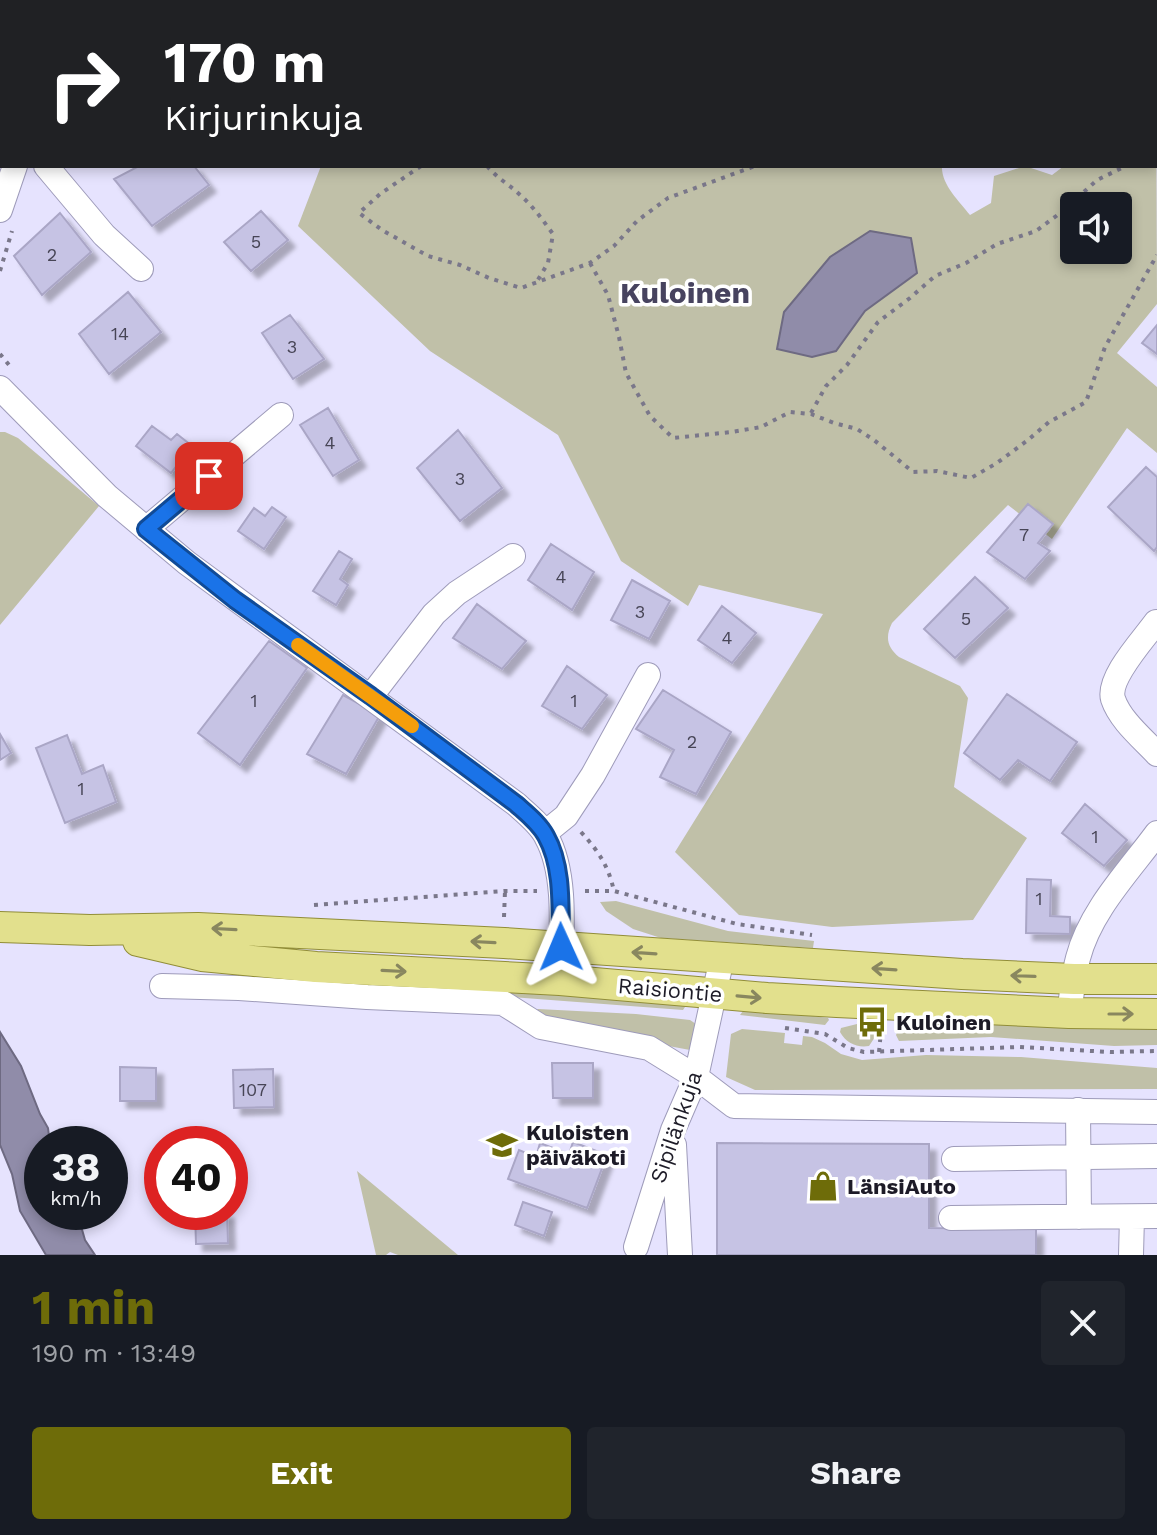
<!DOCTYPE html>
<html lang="en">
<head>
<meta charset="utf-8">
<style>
	:root { --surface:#171b24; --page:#20242c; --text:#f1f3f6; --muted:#9ea1a6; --accent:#6e6c09 }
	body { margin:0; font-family:"Work Sans",sans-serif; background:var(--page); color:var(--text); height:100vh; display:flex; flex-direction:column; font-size:30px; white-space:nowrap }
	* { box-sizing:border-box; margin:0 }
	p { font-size:26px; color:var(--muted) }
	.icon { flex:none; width:44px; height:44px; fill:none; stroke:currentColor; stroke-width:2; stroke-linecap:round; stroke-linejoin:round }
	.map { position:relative; height:1255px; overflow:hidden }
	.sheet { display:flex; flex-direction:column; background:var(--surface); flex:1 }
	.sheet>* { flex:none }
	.banner { position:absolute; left:0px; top:0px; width:1158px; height:168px; box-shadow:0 4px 12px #0003; background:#202124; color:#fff; overflow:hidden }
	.fabs { position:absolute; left:1060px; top:192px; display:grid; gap:16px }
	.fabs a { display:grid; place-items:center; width:72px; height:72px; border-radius:8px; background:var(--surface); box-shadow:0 4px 12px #0003; font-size:40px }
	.speed { position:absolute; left:24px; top:1126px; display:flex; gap:16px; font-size:40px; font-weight:700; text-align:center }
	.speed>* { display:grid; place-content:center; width:104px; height:104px; border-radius:50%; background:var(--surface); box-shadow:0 4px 12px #0003; line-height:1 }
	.speed small { font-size:20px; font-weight:400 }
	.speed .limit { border:12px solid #d22; background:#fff; color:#111 }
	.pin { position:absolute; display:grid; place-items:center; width:68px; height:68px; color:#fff; margin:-34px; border-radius:16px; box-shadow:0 4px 12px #0006 }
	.me { position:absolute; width:88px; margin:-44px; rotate:359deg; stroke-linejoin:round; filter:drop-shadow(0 0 6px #0008) }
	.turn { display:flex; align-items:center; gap:28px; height:168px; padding:0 32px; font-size:36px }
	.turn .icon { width:104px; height:104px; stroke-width:2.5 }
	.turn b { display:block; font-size:56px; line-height:68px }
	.round { display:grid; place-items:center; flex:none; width:84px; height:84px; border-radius:8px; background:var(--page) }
	.headline { display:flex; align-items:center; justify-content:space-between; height:136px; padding:0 32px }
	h1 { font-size:48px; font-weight:700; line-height:60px; color:var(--accent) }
	.action { display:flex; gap:16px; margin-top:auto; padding:16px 32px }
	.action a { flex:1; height:92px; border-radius:8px; background:var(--accent); color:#fff; font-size:32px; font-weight:700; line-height:92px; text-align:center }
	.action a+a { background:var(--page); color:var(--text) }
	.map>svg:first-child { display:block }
	.green { fill:#c0c0a8; fill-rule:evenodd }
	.water { fill:#908ca9; stroke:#6e6a82; stroke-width:2 }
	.building { fill:#c6c3e4; stroke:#aaa6c6; stroke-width:2; filter:url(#shadow) }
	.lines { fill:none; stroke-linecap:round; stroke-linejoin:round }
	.minor-casing { stroke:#9e9bba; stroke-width:26 }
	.major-casing { stroke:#918d38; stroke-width:32 }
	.path { stroke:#7a778a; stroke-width:4; stroke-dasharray:4 6; stroke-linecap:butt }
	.minor { stroke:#fff; stroke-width:24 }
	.major { stroke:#e2e08d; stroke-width:30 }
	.oneway { stroke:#89875f }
	.route-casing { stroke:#114b97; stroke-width:20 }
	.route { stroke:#1a73e8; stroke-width:14 }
	.slow { stroke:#f59e0b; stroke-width:14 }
	.labels { text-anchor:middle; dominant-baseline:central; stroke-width:7; stroke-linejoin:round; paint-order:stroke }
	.number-label { font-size:18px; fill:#474556 }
	.street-label { font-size:22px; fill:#1d1b27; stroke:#fff }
	.poi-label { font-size:22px; font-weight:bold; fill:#1d1b27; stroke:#fff; text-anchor:start }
	.district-label { font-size:30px; font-weight:bold; fill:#47435f; stroke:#fff }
</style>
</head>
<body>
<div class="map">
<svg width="1157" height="1255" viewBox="0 0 1157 1255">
	<defs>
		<filter id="shadow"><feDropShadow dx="7" dy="7" stdDeviation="2" flood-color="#0004"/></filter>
	</defs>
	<rect width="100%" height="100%" fill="#e6e3fe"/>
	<path class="green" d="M1156,17L1157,304L1117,353L1157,387V453L1127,428L1052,539L1008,505L892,623C885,637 887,647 899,657L960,686L968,698L954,787L1027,838L973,920L832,927L739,915L675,852L823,614L699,585L688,606L621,561L558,435L430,351L298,226L321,166H942C941,184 959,201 970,215L991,203L994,176L1025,166L1052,175L1064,166H1156ZM1074,206H1118V250H1074ZM911,238L917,273L865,311Z
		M0,432H5L18,438L99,506L0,625Z
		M616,901L728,931L814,941L813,948L661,938L633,929L606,911L600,902Z
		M512,987L685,1004V1007L683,1010L511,997Z
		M753,1008L828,1018L829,1020L825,1025L740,1015L743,1011Z
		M538,1009L636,1014L690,1020L696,1024L690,1050L540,1022L535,1011Z
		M995,1019L1157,1023V1045L1114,1046L991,1037L899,1041L896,1035L899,1028L916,1024Z
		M857,1024C867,1026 873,1027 875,1037L869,1046C857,1048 846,1043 840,1032L841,1028Z
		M742,1029L785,1033L784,1043L802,1045L803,1036L812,1037L825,1043L841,1054L862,1060L926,1055L1021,1057L1157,1068V1089L755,1090L726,1077L731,1034Z
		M357,1171L458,1255H398L390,1252L386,1255H376Z"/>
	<path class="water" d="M870,231L911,238L917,273L865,311L836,351L812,357L777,349L784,312L830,257Z
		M0,1032L21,1066L40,1114L48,1128L50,1144H42V1212H77L85,1240L95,1255H46L20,1211L12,1174L0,1145Z"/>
	<path class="building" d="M1040,0H1110L1106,2H1041Z
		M139,166H194L209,185L152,226L114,179Z
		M261,211L288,240L251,271L224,242Z
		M60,213L91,252L42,295L14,256Z
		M128,292L161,332L109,374L79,334Z
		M290,315L324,359L293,379L262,333Z
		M1157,325V354L1142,343Z
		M328,408L359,460L333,476L300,425Z
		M152,426L171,440L177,434L192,446L171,473L136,446Z
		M458,430L502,488L460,521L417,468Z
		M1146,467L1157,477V547L1154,551L1108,507Z
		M1028,504L1053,524L1038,543L1050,551L1025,579L987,552Z
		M272,507L286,517L264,549L238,531L254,508L265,516Z
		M551,544L594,572L572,610L528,580Z
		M339,551L352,559L340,579L348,585L336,605L313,591Z
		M975,577L1008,608L955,658L924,629Z
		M632,580L670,601L649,639L611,620Z
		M477,604L526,641L502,669L453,638Z
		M722,606L756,633L732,663L698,640Z
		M269,641L307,668L240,765L198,733Z
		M567,666L607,695L582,729L542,706Z
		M663,690L731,732L696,794L660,777L674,750L636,729Z
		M1007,694L1077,742L1050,781L1018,760L1000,780L964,753Z
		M343,695L380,715L346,774L307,754Z
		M0,734L11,753L0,760Z
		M67,735L82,774L103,765L116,802L65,823L36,748Z
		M1085,804L1127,840L1104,866L1062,833Z
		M1027,879L1051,880L1050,916L1070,917V934L1026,933Z
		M552,1063H593V1098H553Z
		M120,1067L156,1068V1101H120Z
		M273,1069L274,1107L234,1108L233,1070Z
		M573,1142L607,1155L587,1208L508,1179L519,1150L536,1157L540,1143L569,1154Z
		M717,1143L929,1144V1228L1036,1229V1255H717Z
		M523,1202L552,1212L544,1236L515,1225Z
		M195,1212H227L228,1243L196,1244Z"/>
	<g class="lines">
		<g class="minor-casing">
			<path id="minor" d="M72,2L73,0
				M276,2L291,0
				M0,65L2,67
				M46,166L104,235L141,269
				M0,210L15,166
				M0,388L107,496L187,563L516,804C526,813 540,824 546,836C568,875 561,937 560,980
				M146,529L281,415
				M1156,622C1144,639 1107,678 1113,699C1120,720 1142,738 1157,754
				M371,696L434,614L457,593L513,556
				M545,833L566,816L593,775L648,675
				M162,986L239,988L367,997L503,1003L541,1027L649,1048L696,1077L734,1106L1157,1112
				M1069,1013C1072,995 1073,976 1078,958C1090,911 1129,871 1157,833
				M1078,1110L1079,1217
				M674,1145L680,1255
				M954,1159L1157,1156
				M951,1218L1157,1216
				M636,1247L673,1130L696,1077L722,958
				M1131,1255L1132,1217"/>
		</g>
		<g class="major-casing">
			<path id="major" d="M0,927L90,930L198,928L320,934L504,943L962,974L1074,979H1157
				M138,941L202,956L316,967L560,980L767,998L837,1002L1069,1013L1157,1014"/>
		</g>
		<path class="path" d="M207,2L215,0
			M1156,57L1157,56
			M1156,67H1157
			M1156,138H1157
			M1156,153L1157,152
			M421,166L380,194L359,213L382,230L428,256L460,265L489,278L521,288L590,263L614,246L637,221L668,198L755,166
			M487,166C496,177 508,184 518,193C532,205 542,219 553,234L548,263L536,283
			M590,263L608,295L619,337L626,373L650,416L673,438L732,432L761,427L790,412L811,414L834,423L857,429L874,440L913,472L937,471L971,478L997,463L1028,440L1049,422L1086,402L1105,347L1157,255
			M0,271L12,231
			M0,354L9,365
			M811,413L826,386L847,365L878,322L910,298L935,276L966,263L997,244L1036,231L1063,211L1097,180L1126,166
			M581,832C599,852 608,865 614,891
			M585,891H614L737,924L812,935
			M314,905L505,891H537
			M504,917L505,891
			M785,1028L825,1034L848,1048L864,1052L1020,1047L1110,1052L1157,1051
			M879,1052L881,1031"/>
		<use href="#minor" class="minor"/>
		<use href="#major" class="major"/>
	</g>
	<defs><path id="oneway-shaft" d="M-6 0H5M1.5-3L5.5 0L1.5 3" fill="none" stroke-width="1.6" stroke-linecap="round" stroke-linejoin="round" transform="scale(2)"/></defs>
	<g class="oneway">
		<use href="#oneway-shaft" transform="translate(224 929) rotate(-177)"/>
		<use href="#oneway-shaft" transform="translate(483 942) rotate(-177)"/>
		<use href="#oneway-shaft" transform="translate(644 953) rotate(-176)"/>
		<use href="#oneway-shaft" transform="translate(884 969) rotate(-176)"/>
		<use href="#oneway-shaft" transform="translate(394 971) rotate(3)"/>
		<use href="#oneway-shaft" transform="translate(1023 976) rotate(-178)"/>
		<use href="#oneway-shaft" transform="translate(749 997) rotate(5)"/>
		<use href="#oneway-shaft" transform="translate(1121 1014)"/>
	</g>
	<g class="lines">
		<g class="route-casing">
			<path id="route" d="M209,476L146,529L235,600L371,696L516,804C526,813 539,823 546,836C564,868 560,911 561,947"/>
		</g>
		<use href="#route" class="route"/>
		<path class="slow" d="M298,645L412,726"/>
	</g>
	<defs>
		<g id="bus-bare" transform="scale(2.4)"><path d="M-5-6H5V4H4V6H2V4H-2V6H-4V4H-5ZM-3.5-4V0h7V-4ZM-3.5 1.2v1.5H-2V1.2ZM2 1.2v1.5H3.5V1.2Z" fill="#6e6c09" stroke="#fff" stroke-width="2.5" paint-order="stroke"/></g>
		<g id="school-bare" transform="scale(2.4)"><path d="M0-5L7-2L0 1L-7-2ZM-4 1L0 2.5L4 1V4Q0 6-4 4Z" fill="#6e6c09" stroke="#fff" stroke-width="2.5" paint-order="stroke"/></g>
		<g id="shop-bare" transform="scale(2.4)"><path d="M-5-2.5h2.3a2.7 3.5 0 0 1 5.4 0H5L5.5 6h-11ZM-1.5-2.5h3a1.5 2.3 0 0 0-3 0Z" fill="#6e6c09" stroke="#fff" stroke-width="2.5" paint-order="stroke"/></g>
	</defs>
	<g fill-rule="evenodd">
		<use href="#bus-bare" x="872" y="1022"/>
		<use href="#school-bare" x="502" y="1145"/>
		<use href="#shop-bare" x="823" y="1186"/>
	</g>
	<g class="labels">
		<g class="number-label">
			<text x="256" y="241">5</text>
			<text x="52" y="254">2</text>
			<text x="120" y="333">14</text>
			<text x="292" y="346">3</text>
			<text x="330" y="442">4</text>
			<text x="460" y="478">3</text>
			<text x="1024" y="534">7</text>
			<text x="561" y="576">4</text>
			<text x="640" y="611">3</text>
			<text x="966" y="618">5</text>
			<text x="727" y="637">4</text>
			<text x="254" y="700">1</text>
			<text x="574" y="700">1</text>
			<text x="692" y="741">2</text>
			<text x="81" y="788">1</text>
			<text x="1095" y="836">1</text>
			<text x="1039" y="898">1</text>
			<text x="253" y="1089">107</text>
		</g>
		<g class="street-label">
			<text transform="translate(670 990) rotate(5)">Raisiontie</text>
			<text transform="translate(676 1127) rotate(-71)">Sipilänkuja</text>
		</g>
		<g class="poi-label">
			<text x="896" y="1022">Kuloinen</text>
			<text x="526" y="1132">Kuloisten<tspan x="526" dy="25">päiväkoti</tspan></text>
			<text x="847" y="1186">LänsiAuto</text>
		</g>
		<g class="district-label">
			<text x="685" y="292">Kuloinen</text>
		</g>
	</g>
</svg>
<div class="fabs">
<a><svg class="icon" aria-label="sound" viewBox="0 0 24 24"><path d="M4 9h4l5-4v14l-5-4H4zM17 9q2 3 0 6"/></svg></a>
</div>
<div class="speed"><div>38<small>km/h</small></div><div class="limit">40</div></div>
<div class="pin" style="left:209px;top:476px;background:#d93025"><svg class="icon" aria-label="arrive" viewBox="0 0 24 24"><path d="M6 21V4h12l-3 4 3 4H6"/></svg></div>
<svg class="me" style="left:561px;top:947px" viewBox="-20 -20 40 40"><path d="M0-17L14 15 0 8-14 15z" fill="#1a73e8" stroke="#fff" stroke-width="4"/></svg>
<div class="banner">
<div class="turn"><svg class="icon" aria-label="right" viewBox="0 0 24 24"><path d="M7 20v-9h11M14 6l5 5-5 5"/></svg><div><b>170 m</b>Kirjurinkuja</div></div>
</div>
</div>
<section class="sheet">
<div class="headline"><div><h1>1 min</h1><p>190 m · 13:49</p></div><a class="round"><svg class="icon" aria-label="close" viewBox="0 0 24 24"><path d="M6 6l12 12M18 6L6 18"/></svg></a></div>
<div class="action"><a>Exit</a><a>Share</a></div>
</section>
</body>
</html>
